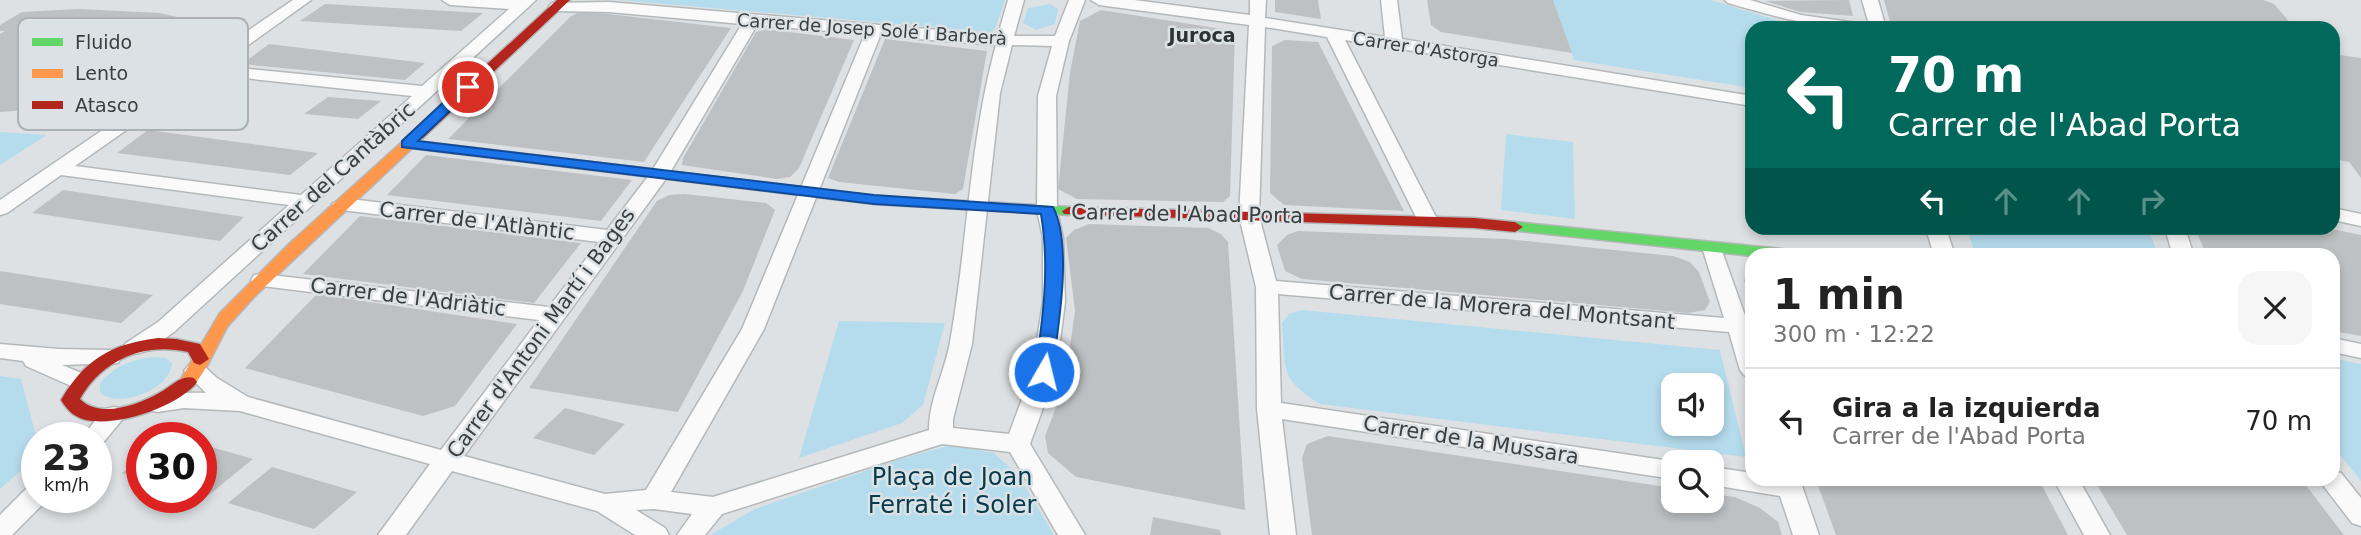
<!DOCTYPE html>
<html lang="es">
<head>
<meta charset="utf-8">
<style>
	:root { --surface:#fff; --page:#f6f6f6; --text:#222; --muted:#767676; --line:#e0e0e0 }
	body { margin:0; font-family:"DejaVu Sans",sans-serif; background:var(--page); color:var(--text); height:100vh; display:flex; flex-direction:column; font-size:26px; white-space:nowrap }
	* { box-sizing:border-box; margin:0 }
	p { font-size:23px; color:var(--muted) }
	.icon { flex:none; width:38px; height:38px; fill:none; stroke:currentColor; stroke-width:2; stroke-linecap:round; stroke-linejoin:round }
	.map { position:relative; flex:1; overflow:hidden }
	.drawer { position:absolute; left:1745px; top:248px; width:595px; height:238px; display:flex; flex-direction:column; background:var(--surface); border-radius:21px; box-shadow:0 4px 10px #0003 }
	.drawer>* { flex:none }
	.hud { position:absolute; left:1745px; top:21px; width:595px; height:214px; border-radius:21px; box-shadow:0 4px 10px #0003; background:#00695c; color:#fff; overflow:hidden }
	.tools { position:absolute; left:1661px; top:373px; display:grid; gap:14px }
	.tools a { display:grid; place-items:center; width:63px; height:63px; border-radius:14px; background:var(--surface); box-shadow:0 4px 10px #0003; font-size:35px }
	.speed { position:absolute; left:21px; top:422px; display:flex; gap:14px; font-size:35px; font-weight:700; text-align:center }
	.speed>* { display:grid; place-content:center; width:91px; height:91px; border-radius:50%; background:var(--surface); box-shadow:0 4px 10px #0003; line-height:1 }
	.speed small { font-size:18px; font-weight:400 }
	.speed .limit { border:10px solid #d22; background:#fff; color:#111 }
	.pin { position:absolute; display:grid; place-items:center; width:60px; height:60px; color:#fff; margin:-30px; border:4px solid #fff; border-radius:50%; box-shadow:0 2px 7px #0007 }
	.me { position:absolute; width:77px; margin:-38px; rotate:8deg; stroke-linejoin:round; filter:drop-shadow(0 0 5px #0008) }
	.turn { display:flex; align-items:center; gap:24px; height:147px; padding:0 28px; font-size:32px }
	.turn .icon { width:91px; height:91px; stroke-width:2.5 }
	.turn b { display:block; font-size:49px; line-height:60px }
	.lanes { display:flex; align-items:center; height:66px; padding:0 28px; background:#0003; justify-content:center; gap:35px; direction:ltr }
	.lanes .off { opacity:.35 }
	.round { display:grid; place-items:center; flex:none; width:74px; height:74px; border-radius:21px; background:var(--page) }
	.overview { display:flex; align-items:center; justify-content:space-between; height:119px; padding:0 28px }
	h1 { font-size:42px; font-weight:600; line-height:52px }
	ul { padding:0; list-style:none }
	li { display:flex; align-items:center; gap:21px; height:105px; padding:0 28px; border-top:2px solid var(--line) }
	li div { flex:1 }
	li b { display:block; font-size:26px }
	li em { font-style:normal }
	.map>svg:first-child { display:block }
	.green { fill:#b5dced; fill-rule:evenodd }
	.building { fill:#bec1c3 }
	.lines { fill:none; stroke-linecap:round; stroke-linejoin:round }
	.street-casing { stroke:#b5b8b9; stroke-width:3 }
	.fast-casing { stroke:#b5b8b9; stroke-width:3 }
	.slow-casing { stroke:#b5b8b9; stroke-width:3 }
	.jam-casing { stroke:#b5b8b9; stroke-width:3 }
	.street { fill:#fafafb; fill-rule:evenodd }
	.fast { fill:#63d668; fill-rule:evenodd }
	.slow { fill:#ff974d; fill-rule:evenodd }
	.jam { fill:#b3261e; fill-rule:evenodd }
	.route { fill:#1a73e8; stroke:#114b97; stroke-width:2 }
	.labels { text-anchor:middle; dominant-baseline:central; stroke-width:5; stroke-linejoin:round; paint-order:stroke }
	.far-street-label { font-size:18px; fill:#3b3e3f; stroke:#dbe2e6 }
	.far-neighbourhood-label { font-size:19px; font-weight:bold; fill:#2d3235; stroke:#dbe2e6 }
	.street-label { font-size:21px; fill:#3b3e3f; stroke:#dbe2e6 }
	.near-park-label { font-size:24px; fill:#073a4a; stroke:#dbe2e6 }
	.key { fill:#dbe2e6; stroke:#abb1b4; stroke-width:2 }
	.key-label { font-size:19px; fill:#3b3e3f }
</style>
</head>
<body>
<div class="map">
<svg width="2361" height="535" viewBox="0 0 2361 535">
	<rect width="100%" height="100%" fill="#dee1e3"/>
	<path class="green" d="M619,0H1005L995,29L991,32Z
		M1553,0H1711L1776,20L1814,28H1752V88L1574,60Z
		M1050,4L1058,9L1055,24L1036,30L1023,23L1028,8Z
		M0,132L47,135L0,165Z
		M1506,134L1573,142L1575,219L1501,210Z
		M1967,228H2148L2158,255H1984L1974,251Z
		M1302,310L1720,350L1746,457L1320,404C1278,377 1286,370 1282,323L1289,314ZM1673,385H1712V424H1673Z
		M839,321L945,323L923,405L902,423L799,458Z
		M153,357L166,358L172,363C171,389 120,409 100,393V384C112,367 133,359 153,357Z
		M2333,358L2361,364V481L2333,446Z
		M0,376L21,379L37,440V456L0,489Z
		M951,445L994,453L1018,475L1054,535H710L755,509L897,460Z"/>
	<path class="building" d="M1275,0H1318L1321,19L1275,12Z
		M1427,0H1553L1572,53L1441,32L1431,25Z
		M1849,0L1853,16L1800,12L1765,1Z
		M1884,0H2263L2274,4L2295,28H1916L1891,25Z
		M325,4L483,13L461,31L300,21Z
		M78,9L160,13L200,22L173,40H156L86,86L102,87L72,107L0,112V34L5,31H0V25L22,12Z
		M1101,10L1235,31L1230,196L1223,202L1077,199L1058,189L1070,73L1080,21Z
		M590,12L731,28L644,162L448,139L570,17L577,13Z
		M765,29L854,40L799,168L790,177L777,179L682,165L683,158L756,32Z
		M885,39L987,51L963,189L955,194L839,182L828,178Z
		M1285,40L1318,42L1404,211L1284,205L1270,193L1272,46Z
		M269,44L425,63L405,80L242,64Z
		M2333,54L2361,58V178L2349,162L2333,159Z
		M328,97L381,101L358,119L304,114Z
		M148,130L318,153L290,175L117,153Z
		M426,155L632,180L601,221L387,195Z
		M63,190L244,217L220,241L32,213Z
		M685,194L766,203L775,210L743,291L678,412L529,388L657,201L669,195Z
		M360,216L581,243L534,303L303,274Z
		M1089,224L1208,228L1221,234L1228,242L1245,510L1076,477L1048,453L1045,436L1065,384L1075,310L1066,238L1074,230Z
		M2195,228H2327L2361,235V336L2333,331V256H2207Z
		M1298,231L1506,239L1673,256L1690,262L1699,272L1710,302L1705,310L1688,313L1302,279L1285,271L1277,245L1287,235Z
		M1752,270V301H1751L1744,280Z
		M0,271L153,295L121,323L0,304Z
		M317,294L517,324L455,406L423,416L245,368Z
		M565,408L625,424L594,455L533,438Z
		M1328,436L1673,488V500H1712V494L1735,497L1760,508L1778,522L1782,535H1312L1302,458L1307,444Z
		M201,444L253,459L205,498L201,497Z
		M142,458V479L122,473Z
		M272,467L357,492L314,529L228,503Z
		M1816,480H2039L2068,535H1836Z
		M2094,480H2302L2344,535H2127Z
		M1153,517L1220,530L1221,535H1150Z"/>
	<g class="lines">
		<g class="street-casing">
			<path id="street" d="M293,0H311L219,66L422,86L509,9L450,5L442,0H536L174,332C160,341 144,358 126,353L123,348L126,343L158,322L289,205L61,175L7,213L0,215V200ZM206,74L412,96L301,195L75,166Z
				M1008,0H1024L1014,36H1055L1069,0H1085L1069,41L1056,96L1057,210L1063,238L1065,302L1056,372L1030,444L1085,535H1058L1010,452L942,444L722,514L705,535H677L692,514L654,509L636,510L665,528L669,535H635L597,511L452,471L406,535H378L430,464L240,411L184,408L157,412L149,410L145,404L149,398C168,393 187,392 206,393L184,371L188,366L196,363L204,366L217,378L248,397L441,450L539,320L262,286L254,285L251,280L254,275L262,274L549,307L599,242L342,210L332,204L342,198L607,230L650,174L742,24L609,12L557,11L552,9L549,6L552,3L609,2L998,35ZM757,25L865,34L742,329L646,490L605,494L464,456L668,176ZM880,36L996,45C969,142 968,243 950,342C945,372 929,399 929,430L713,497L671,492L764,329ZM1012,45L1052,46L1038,96L1037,210L1043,238V302L1032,372L1009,434L953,428V419L972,344L1000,93Z
				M1091,0H1134L1250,15V0H1266L1265,18L1385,37L1381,0H1397L1402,39L1752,96V106L1345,40L1438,221L1435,225H1421L1418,221L1327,37L1265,27L1259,216L1276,281L1724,318L1702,247L1705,243H1719L1752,335V378L1744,375L1740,370L1729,332L1278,294L1281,403L1677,462H1673V479L1282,419L1296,535H1270L1257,409L1256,287L1239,216L1249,25L1099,5Z
				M1725,0H1750L1801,15L1857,23L1865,28C1813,28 1777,17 1728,3Z
				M1862,0H1878L1886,28H1870Z
				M2333,208L2361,214V226L2333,220Z
				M1926,228H1946L1955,256H1934Z
				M2165,228H2185L2194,256H2173Z
				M2333,338L2361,344V358L2333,352Z
				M0,344L58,349L110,350L118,353L121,358L118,363L62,365L86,375L90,381L86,387L78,389L26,366L23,361L0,358Z
				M114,407L123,409L126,415L102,444L96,446V438H81L105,409Z
				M1712,467L1752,473V480H1800L1819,535H1793L1780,496L1712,485Z
				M2333,471L2341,473L2361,498V526L2352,523L2319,480H2333Z
				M2054,480H2079L2110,535H2084Z
				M37,485V497H48L46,501L12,535H0V515L28,487Z"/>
		</g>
		<g class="fast-casing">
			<path id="fast" d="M407,140L874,196L1069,207L1076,211L1069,215L874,204L402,147L400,144Z
				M1515,222L1801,251L1808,256H1752L1510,230L1507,227Z"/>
		</g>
		<g class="slow-casing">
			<path id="slow" d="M418,131L425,135L423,138L254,297L227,327L207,366L194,386H182L179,382L220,313L290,243L413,132Z"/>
		</g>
		<g class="jam-casing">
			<path id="jam" d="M557,0H570L423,138H413L411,135L413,132Z
				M1069,207L1474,218L1515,222L1523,227L1515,232L1474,228L1064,214L1062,211Z
				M158,338L176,339L200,344L209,359L200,365L194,363L188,352C144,342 102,360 80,399C100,419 137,405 159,393C171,387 181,374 194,378L197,382C180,407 104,433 76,416C70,413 64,405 61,400C85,359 111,344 158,338Z"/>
		</g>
		<use href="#street" class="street"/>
		<use href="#fast" class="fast"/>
		<use href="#slow" class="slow"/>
		<use href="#jam" class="jam"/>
	</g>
	<path class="route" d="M468,83L472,84V90L418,141L874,195L1053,207C1073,245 1058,329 1052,372L1044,378L1035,372C1043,319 1050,267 1041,214L874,204L402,147V141L463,84Z"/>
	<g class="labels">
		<g class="far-street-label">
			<text transform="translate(872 29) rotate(4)">Carrer de Josep Solé i Barberà</text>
			<text transform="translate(1426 49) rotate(9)">Carrer d'Astorga</text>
		</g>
		<g class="far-neighbourhood-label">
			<text x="1202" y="35">Juroca</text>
		</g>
		<g class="street-label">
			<text transform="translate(333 177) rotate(-42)">Carrer del Cantàbric</text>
			<text transform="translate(1187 214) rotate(1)">Carrer de l'Abad Porta</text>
			<text transform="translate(477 221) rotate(7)">Carrer de l'Atlàntic</text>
			<text transform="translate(408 297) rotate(7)">Carrer de l'Adriàtic</text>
			<text transform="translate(1502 307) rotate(5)">Carrer de la Morera del Montsant</text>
			<text transform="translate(541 333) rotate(-54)">Carrer d'Antoni Martí i Bages</text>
			<text transform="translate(1471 440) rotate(9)">Carrer de la Mussara</text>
		</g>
		<g class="near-park-label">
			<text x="952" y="477">Plaça de Joan<tspan x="952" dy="28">Ferraté i Soler</tspan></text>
		</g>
	</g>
	<rect x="18" y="18" width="230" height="112" rx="10" class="key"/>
	<rect x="32" y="38" width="31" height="8" fill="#63d668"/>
	<rect x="32" y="69" width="31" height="9" fill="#ff974d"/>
	<rect x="32" y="101" width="31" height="8" fill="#b3261e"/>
	<g class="key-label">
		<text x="75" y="49">Fluido</text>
		<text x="75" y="80">Lento</text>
		<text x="75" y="112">Atasco</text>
	</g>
</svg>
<div class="tools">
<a><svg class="icon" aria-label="sound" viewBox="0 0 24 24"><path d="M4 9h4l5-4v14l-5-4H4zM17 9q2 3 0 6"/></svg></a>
<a><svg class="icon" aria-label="search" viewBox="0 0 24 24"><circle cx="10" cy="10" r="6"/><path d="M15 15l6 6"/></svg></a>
</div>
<div class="speed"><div>23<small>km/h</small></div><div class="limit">30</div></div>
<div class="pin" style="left:468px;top:87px;background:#d93025"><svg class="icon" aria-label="arrive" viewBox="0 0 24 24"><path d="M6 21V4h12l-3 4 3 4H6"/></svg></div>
<svg class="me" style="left:1044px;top:372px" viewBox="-20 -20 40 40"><circle r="17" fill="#1a73e8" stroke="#fff" stroke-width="3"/><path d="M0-11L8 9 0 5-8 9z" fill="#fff"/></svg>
<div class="hud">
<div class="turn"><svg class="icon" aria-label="left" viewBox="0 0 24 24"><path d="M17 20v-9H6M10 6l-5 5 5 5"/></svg><div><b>70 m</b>Carrer de l'Abad Porta</div></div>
<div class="lanes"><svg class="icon" aria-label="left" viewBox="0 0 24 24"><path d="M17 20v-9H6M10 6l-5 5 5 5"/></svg><svg class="icon off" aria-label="ahead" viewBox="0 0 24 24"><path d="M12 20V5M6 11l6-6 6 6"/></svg><svg class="icon off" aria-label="ahead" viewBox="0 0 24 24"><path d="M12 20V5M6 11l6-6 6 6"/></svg><svg class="icon off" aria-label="right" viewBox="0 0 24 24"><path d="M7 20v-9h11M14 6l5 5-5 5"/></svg></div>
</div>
<section class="drawer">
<div class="overview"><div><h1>1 min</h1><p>300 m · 12:22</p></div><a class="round"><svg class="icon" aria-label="close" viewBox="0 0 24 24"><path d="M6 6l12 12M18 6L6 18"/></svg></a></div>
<ul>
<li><svg class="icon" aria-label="left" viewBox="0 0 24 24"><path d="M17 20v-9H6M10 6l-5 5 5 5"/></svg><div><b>Gira a la izquierda</b><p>Carrer de l'Abad Porta</p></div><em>70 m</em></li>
</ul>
</section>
</div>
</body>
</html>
